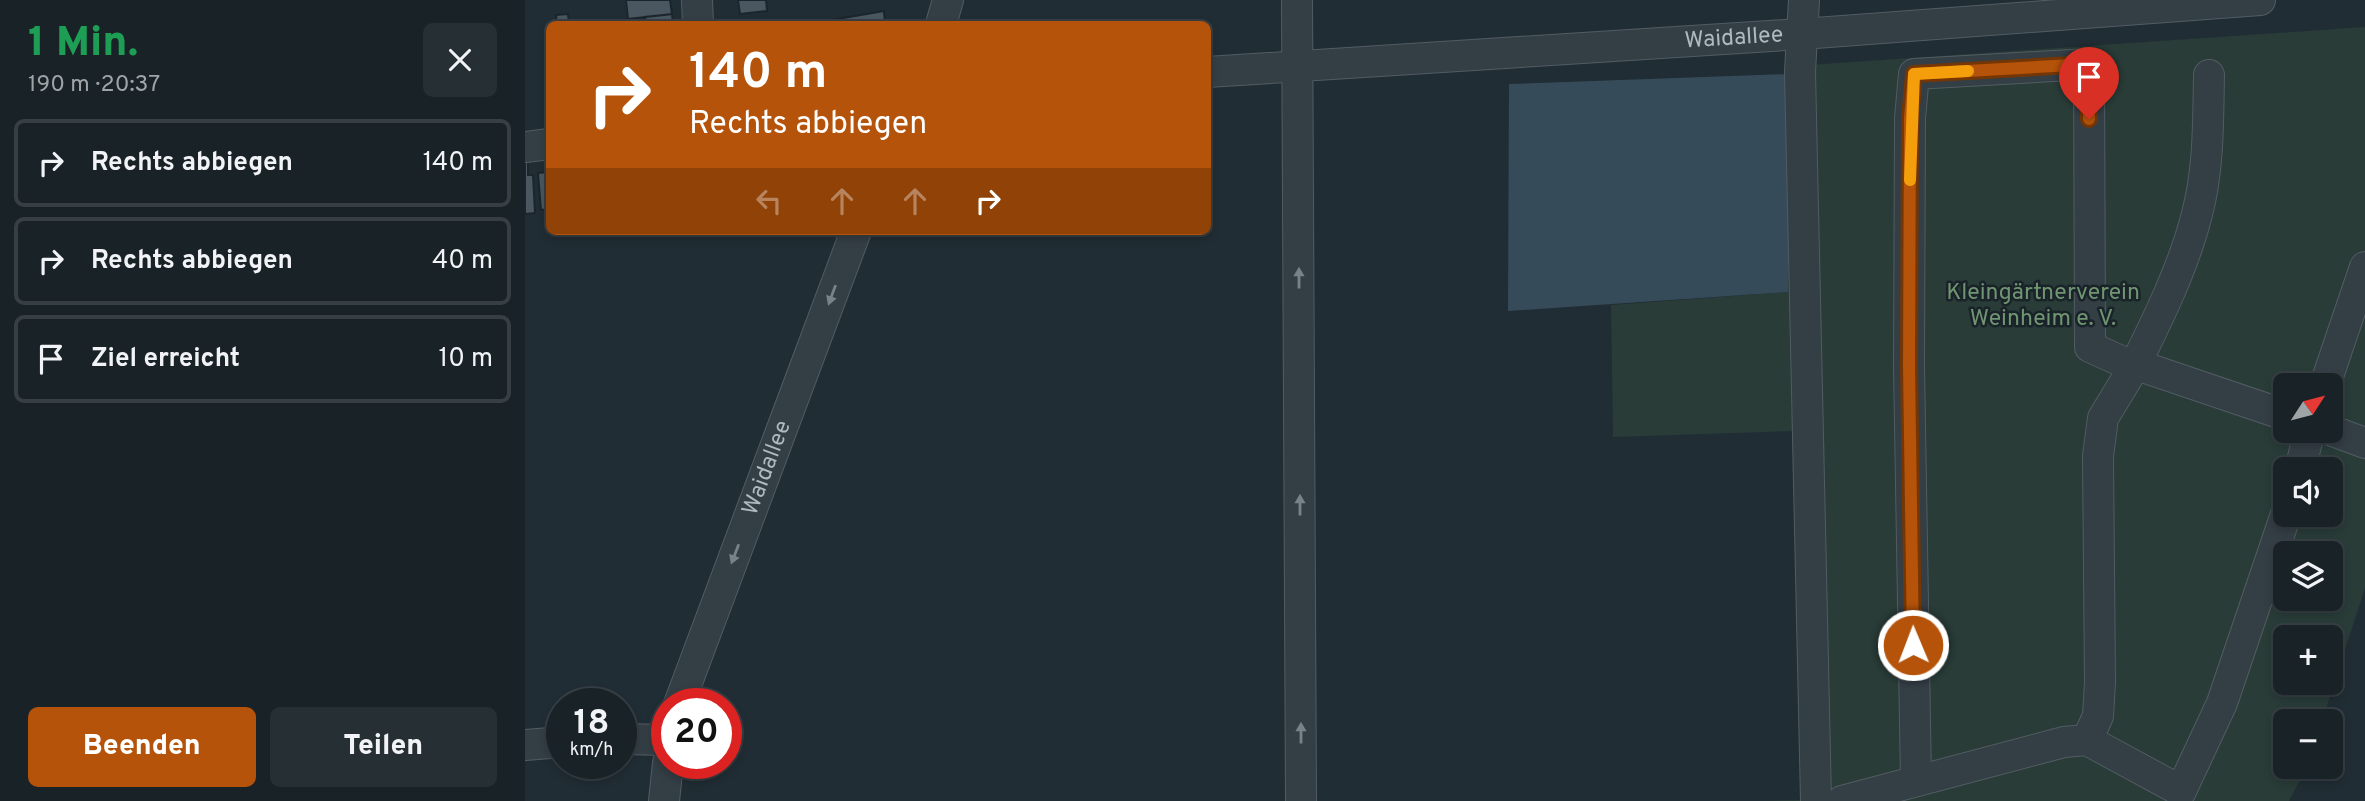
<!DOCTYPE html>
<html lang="de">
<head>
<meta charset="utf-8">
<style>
	:root { --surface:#192227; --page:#262f33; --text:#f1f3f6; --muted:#9fa4a7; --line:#373f44; --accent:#b45309 }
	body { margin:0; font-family:Overpass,sans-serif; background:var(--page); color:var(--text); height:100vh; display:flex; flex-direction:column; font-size:26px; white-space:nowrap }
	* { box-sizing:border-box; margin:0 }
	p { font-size:23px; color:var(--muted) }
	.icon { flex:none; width:38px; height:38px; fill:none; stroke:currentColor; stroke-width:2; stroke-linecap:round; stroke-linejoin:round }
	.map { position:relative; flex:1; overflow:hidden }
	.drawer { display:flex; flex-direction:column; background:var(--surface); width:525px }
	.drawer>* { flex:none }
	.guide { position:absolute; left:21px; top:21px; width:665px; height:214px; border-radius:10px; box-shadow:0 4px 10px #0003,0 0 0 2px var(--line); background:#b45309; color:#fff; overflow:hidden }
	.needle { width:46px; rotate:54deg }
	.controls { position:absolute; left:1748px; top:373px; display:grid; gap:14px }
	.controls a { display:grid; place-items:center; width:70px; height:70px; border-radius:10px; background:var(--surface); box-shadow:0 4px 10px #0003,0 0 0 2px var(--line); font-size:35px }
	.speed { position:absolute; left:21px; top:688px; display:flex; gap:14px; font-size:35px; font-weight:700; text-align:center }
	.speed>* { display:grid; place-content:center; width:91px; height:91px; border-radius:50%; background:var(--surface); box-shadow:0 4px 10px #0003,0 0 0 2px var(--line); line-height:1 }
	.speed small { font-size:18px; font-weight:400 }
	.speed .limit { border:10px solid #d22; background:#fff; color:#111 }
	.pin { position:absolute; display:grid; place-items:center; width:60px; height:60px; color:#fff; margin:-72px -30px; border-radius:50% 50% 50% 0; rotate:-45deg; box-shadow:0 0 7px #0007 }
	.pin .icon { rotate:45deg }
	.me { position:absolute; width:77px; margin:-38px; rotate:359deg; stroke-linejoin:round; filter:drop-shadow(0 0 5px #0008) }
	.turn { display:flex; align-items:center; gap:24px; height:147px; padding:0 28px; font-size:32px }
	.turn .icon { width:91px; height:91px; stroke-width:2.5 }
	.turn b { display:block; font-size:49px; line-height:60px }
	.lanes { display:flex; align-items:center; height:66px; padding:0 28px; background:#0003; justify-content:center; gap:35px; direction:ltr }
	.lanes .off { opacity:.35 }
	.round { display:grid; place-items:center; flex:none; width:74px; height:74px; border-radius:10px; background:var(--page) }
	.head { display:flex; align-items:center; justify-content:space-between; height:119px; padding:0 28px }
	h1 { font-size:42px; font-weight:800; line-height:52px; color:#1e9e55 }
	.action { display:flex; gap:14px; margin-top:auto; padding:14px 28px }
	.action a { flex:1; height:80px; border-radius:10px; background:var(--accent); color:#fff; font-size:28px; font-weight:800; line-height:80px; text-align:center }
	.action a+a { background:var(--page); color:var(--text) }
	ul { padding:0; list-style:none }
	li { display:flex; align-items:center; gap:21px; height:88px; margin:0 14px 10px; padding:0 14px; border:4px solid var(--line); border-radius:10px }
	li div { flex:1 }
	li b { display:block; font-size:26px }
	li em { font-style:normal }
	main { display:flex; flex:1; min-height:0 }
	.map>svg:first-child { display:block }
	.green { fill:#293c38; fill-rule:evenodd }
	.water { fill:#364b5a }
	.building { fill:#4a5760; stroke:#1c252b; stroke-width:2 }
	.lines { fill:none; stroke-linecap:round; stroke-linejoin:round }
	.minor-casing { stroke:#525c63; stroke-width:32 }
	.minor { stroke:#343e45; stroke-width:30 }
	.oneway { fill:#78828a }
	.route-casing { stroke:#753606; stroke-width:18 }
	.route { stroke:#b45309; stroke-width:12 }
	.slow { stroke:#f59e0b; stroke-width:12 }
	.labels { text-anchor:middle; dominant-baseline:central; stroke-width:5; stroke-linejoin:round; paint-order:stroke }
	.street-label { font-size:23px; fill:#afb9c2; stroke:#1a2329 }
	.park-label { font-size:23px; fill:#709572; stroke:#1a2329 }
</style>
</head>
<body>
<main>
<section class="drawer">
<div class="head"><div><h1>1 Min.</h1><p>190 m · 20:37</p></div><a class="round"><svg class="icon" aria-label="close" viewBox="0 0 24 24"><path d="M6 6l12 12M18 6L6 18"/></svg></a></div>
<ul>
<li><svg class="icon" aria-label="right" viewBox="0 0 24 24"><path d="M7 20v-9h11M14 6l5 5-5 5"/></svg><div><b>Rechts abbiegen</b></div><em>140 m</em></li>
<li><svg class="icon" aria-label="right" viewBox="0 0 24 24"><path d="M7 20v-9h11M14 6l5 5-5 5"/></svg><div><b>Rechts abbiegen</b></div><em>40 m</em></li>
<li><svg class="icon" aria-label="arrive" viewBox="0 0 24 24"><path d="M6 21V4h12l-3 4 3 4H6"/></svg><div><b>Ziel erreicht</b></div><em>10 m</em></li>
</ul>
<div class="action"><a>Beenden</a><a>Teilen</a></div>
</section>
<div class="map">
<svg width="1840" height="801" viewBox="0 0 1840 801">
	<rect width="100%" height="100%" fill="#212d34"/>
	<path class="green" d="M1840,27V588L1797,721H1760V766L1782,767L1764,801H1238L1277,800L1268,431L1088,437L1086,305L1263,292L1265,74L1284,65ZM1760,385H1806V430H1760ZM1760,469H1806V514H1760ZM1760,553H1806V598H1760ZM1760,637H1806V682H1760Z"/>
	<path class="water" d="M1265,74L1263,292L983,311L984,84Z"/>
	<path class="building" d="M101,0H145L147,14L103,19Z
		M213,0H241L242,11L215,14Z
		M359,11L360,24H298L301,21Z
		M43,14L44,24H32L31,15Z
		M147,14L148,24H121L120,17Z
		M0,161H3V175H8L10,213L0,214Z
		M24,172V209L16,210L13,173Z"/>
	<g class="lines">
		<g class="minor-casing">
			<g id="minor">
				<path d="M172,0L173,24"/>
				<path d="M772,0L776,801"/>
				<path d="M1279,0L1275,72L1291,801"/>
				<path d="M416,24L423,0"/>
				<path id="s1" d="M682,72L1277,34L1735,0"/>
				<path d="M0,147L24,144"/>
				<path d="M1800,385L1840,267"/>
				<path d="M1805,430L1840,443"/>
				<path d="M1775,469L1785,430"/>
				<path id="s2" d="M154,704L331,231"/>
				<path d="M96,739L142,740"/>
				<path d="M1562,740L1573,716L1575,682L1573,456L1578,418L1609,367L1621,368L1760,415"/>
				<path d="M0,745L37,742"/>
				<path d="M1391,781L1384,366L1385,118L1389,74L1564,64L1565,347L1609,367C1633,319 1659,266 1672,214C1684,169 1683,121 1684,75"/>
				<path d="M139,801L143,763"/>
				<path d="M1317,801L1539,742L1562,740L1656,791L1697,703L1761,514"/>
			</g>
		</g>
		<use href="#minor" class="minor"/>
	</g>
	<defs><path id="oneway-solid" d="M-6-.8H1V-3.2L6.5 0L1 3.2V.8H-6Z" transform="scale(1.75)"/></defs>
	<g class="oneway">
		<use href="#oneway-solid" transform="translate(774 278) rotate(-90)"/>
		<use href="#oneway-solid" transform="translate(307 295) rotate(110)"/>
		<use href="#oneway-solid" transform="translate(775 505) rotate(-90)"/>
		<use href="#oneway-solid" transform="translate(210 554) rotate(111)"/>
		<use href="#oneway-solid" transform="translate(776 733) rotate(-90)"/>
	</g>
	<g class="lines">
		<g class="route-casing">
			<path id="route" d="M1388,645L1384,366L1385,118L1389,74L1564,64V119"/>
		</g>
		<use href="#route" class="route"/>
		<path class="slow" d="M1385,180L1389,74L1443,71"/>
	</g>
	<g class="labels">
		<g class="street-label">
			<text stroke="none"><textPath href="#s1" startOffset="528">Waidallee</textPath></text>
			<text stroke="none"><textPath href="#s2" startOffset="252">Waidallee</textPath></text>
		</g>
		<g class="park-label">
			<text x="1518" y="293">Kleingärtnerverein<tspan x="1518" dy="26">Weinheim e. V.</tspan></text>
		</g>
	</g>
</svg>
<div class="controls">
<a><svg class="needle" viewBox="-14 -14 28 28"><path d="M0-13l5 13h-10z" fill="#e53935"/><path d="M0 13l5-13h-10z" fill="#9fa4a7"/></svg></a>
<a><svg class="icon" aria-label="sound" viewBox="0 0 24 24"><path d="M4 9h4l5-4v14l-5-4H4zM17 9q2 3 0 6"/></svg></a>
<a><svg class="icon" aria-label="layers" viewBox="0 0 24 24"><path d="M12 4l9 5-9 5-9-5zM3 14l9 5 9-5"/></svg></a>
<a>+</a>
<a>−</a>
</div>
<div class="speed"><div>18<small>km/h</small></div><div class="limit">20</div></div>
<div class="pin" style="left:1564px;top:119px;background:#d93025"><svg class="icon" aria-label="arrive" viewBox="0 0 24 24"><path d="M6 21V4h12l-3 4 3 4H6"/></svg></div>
<svg class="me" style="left:1388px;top:645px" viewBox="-20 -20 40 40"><circle r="17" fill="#b45309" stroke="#fff" stroke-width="3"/><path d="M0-11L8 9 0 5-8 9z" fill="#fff"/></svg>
<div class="guide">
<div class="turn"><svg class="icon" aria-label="right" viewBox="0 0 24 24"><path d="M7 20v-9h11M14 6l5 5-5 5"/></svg><div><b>140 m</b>Rechts abbiegen</div></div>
<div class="lanes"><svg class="icon off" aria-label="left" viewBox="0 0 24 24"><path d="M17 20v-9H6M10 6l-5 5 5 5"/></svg><svg class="icon off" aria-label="ahead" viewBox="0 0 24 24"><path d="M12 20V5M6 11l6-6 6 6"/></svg><svg class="icon off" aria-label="ahead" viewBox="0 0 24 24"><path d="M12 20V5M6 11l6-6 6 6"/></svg><svg class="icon" aria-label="right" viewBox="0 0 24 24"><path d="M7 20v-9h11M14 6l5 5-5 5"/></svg></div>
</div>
</div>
</main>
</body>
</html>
